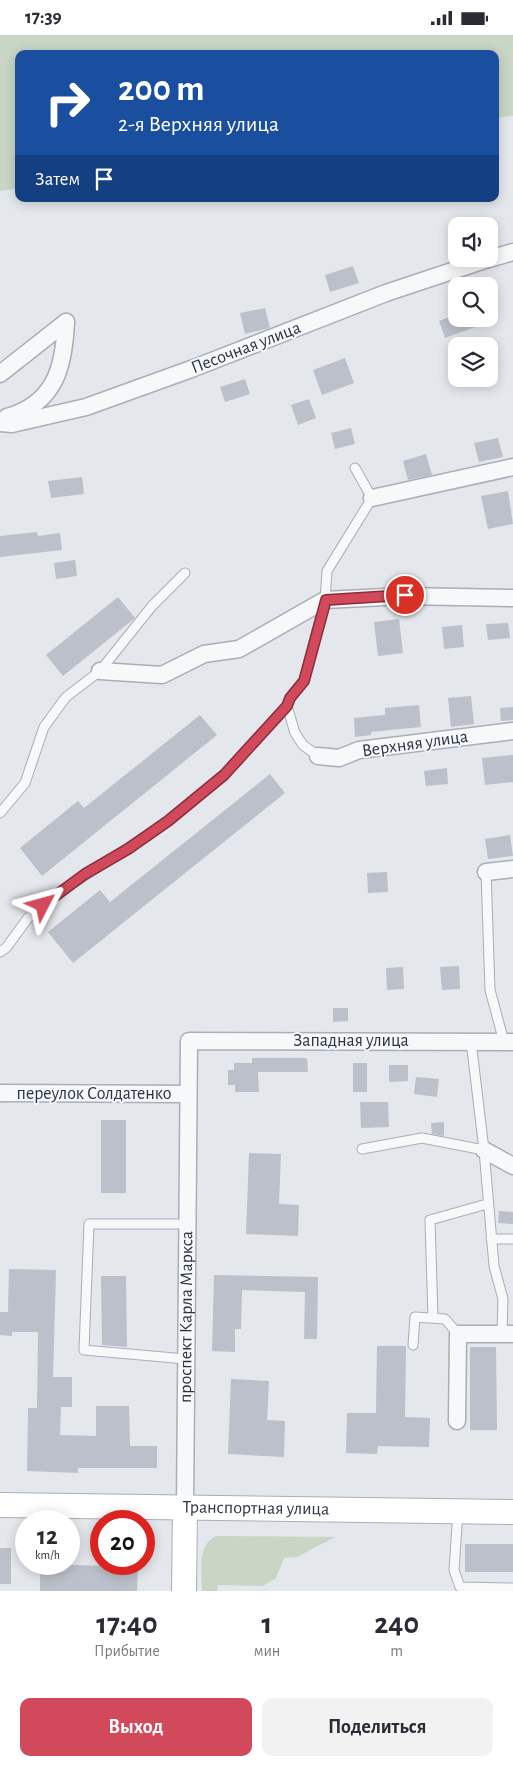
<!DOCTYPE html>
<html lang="ru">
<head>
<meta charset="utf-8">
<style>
	:root { --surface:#fff; --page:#f2f2f3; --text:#2b2b33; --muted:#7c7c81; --accent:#d1495b }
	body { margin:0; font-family:"Alegreya Sans",sans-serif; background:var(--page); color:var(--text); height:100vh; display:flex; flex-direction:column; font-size:19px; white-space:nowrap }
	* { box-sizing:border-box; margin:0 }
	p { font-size:16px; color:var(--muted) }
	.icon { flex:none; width:28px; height:28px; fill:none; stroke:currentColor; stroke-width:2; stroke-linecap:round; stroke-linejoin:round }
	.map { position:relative; height:1556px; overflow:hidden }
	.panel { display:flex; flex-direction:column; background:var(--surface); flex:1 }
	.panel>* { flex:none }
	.guide { position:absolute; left:15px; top:15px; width:484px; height:152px; border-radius:10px; box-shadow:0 2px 12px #0003; background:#1a4fa0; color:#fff; overflow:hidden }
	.fabs { position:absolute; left:448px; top:182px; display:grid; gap:10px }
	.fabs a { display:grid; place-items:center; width:50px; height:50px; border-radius:10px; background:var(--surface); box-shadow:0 2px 12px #0003; font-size:25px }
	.speed { position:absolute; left:15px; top:1475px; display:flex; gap:10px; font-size:25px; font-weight:700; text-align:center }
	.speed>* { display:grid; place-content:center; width:65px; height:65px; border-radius:50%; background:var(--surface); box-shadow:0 2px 12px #0003; line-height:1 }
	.speed small { font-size:12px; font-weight:400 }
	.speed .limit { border:8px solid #d22; background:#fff; color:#111 }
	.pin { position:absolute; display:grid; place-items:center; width:42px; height:42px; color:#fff; margin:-21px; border:2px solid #fff; border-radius:50%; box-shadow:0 1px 5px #0007 }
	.me { position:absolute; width:55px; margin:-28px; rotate:51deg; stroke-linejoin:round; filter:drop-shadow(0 0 4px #0008) }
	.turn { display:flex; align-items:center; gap:18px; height:105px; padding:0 20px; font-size:22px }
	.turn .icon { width:65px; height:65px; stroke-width:2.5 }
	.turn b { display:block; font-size:35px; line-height:42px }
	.then { display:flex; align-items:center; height:48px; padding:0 20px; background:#0003; gap:10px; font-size:19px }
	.eta { display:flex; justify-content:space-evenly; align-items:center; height:85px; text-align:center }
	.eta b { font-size:30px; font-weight:700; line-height:35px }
	.cta { display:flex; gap:10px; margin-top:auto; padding:10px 20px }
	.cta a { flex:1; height:58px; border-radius:10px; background:var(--accent); color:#fff; font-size:20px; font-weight:700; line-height:58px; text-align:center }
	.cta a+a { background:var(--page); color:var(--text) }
	.status { display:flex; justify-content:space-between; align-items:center; height:35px; padding:0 25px; background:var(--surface); direction:ltr }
	.status svg { height:14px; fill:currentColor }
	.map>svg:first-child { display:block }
	.green { fill:#c9d6c5 }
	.building { fill:#bbc0ca }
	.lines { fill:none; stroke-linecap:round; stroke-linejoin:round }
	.lane-casing { stroke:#a9aeb7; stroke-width:11 }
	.street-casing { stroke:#a9aeb7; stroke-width:19 }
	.secondary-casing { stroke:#a9aeb7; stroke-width:26 }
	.lane { stroke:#f7f8fa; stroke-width:9 }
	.street { stroke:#f7f8fa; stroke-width:16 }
	.secondary { stroke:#fff; stroke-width:24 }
	.route-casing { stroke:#882f3b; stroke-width:12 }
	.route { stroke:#d1495b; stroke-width:9 }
	.labels { text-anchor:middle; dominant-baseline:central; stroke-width:4; stroke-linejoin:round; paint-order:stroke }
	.street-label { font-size:18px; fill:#2b3445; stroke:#f4f6f9 }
</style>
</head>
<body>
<div class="status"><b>17:39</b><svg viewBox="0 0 49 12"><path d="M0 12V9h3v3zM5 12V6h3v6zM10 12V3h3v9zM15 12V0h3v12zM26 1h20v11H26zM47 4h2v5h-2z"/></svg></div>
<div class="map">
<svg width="513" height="1556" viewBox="0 0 513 1556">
	<rect width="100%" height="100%" fill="#e4e7ec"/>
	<path class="green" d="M0,0H513V81L495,83V19H19V153L0,156Z
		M216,1501L335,1502L297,1522L284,1523L276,1543L263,1551L218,1550L217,1556H202C202,1537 196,1511 216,1501Z"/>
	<path class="building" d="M353,231L359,248L330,257L325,240Z
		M265,273L270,293L245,299L240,278Z
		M456,279V284L494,285L445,303L439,286Z
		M345,323L354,348L322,360L313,335Z
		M245,344L250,359L225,367L220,352Z
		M309,364L316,383L298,390L291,370Z
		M351,393L355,409L335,414L331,398Z
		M498,403L503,422L479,427L474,408Z
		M426,419L432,440L408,445L403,426Z
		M82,442L84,459L51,463L48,446Z
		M508,456L513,489L488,494L481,461Z
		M37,497L38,501L60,498L62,515L0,522V501Z
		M75,525L77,541L56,544L54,528Z
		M118,562L135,583L63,641L46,620Z
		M399,584L403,618L378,621L374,587Z
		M508,588L510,603L488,605L486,589Z
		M462,590L464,612L444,614L442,592Z
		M471,661L474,689L451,692L448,663Z
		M419,670L421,692L371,697V700L355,702L354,683L385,680V673Z
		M513,672V685L501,686L500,673Z
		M200,680L217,700L42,841L20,813L78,766L84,773Z
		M513,720V747L485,750L482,723Z
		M447,733L448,749L426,751L424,736Z
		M270,739L285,758L73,928L48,897L100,855L110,867Z
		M510,800L513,821L488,824L485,804Z
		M387,837L388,857L368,858L367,838Z
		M459,931L460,954L442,955L440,932Z
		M403,932L404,954L387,955L386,933Z
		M333,973H348V986L333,987Z
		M252,1023H307L308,1037H258L259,1057H235V1050H228V1035H234V1028H252Z
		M353,1028H367V1057H353Z
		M389,1030H408V1046L389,1047Z
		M416,1042L439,1044L437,1062L414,1059Z
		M360,1067H388L389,1092L361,1093Z
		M101,1085H126V1158H101Z
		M444,1087V1101L432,1099L431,1088Z
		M249,1118L281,1119L279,1169L299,1170L298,1201L246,1199Z
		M499,1176L513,1177V1189L498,1188Z
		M9,1234L56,1235L53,1342H72V1372H61L60,1400L96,1401V1371H129L130,1411H157V1433H78V1438L27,1436L28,1373H37L38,1297H12V1301L0,1300V1277H8Z
		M214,1240L318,1242L317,1304H304L305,1257L242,1255L241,1294H235V1317L212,1316Z
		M101,1241H126L127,1312L102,1310Z
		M377,1311H406L405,1382L430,1383L429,1412L378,1411L377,1419L346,1418L347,1378H376Z
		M470,1312H496L497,1395H470Z
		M231,1344L269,1346L267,1385L285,1386L284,1422L228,1419Z
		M465,1509H513V1537H465Z
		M0,1513H11V1549H0Z
		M40,1529L110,1531V1529H138L137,1556H40Z"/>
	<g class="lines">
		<g class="lane-casing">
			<path id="lane" d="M318,721L303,710L295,698L287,671L290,663L304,645L325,565L327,536L372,463L355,433
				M0,778L25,748L44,692L66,662L100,636L152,571L185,538
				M486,837L490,955L504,1007
				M0,917L6,913L28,883L58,858L169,786L224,740L287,671
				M471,1006L484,1115L494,1231L503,1264L502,1299
				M362,1114L422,1103L484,1115
				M491,1204H513
				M433,1283L430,1185L487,1169
				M413,1310L415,1282L445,1284L458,1299
				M186,1324L84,1315L89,1189H187
				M458,1476L454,1535L460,1552L513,1553"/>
		</g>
		<g class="street-casing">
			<g id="street">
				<path d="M489,224L513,217"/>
				<path d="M0,339L66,287"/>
				<path d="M7,382C56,368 64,331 66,287"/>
				<path d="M0,388L12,389L86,372L194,333L386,258L488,224"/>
				<path d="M372,463L513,432"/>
				<path d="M100,636L162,640L204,619L239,614L325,565L405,561L513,563"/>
				<path d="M318,721L339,723L359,715L513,696"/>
				<path d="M486,837L513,834"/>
				<path d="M0,1058L188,1059"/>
				<path d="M484,1115L513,1131"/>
				<path d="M457,1386L458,1299H513"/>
				<path id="s1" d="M185,1474L189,1006L513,1007"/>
			</g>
		</g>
		<g class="secondary-casing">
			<g id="secondary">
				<path id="s2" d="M0,1470L513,1477"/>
				<path d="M184,1556L185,1474"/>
			</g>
		</g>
		<use href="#lane" class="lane"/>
		<use href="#street" class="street"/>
		<use href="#secondary" class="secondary"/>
	</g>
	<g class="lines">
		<g class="route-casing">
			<path id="route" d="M43,870L85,839L128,814L168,786L224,740L287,671L290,663L304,646L326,565L405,560"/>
		</g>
		<use href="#route" class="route"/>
	</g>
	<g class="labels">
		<g class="street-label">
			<text transform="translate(246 313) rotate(-21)">Песочная улица</text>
			<text transform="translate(415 709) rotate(-8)">Верхняя улица</text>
			<text x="351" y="1006">Западная улица</text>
			<text x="94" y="1059">переулок Солдатенко</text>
			<text stroke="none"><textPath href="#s1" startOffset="192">проспект Карла Маркса</textPath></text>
			<text stroke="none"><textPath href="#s2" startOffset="256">Транспортная улица</textPath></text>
		</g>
	</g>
</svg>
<div class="fabs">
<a><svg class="icon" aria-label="sound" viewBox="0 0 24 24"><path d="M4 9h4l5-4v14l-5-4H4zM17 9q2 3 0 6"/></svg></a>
<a><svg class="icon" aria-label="search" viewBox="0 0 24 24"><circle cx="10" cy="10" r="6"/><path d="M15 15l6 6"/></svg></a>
<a><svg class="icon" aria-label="layers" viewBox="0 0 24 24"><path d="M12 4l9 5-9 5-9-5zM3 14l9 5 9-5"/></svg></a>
</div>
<div class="speed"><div>12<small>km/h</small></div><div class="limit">20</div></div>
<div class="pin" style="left:405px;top:560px;background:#d93025"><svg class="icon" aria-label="arrive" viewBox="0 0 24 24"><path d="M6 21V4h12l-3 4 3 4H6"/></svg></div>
<svg class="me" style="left:43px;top:870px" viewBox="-20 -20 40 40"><path d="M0-17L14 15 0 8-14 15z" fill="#d1495b" stroke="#fff" stroke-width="4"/></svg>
<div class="guide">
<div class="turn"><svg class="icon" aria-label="right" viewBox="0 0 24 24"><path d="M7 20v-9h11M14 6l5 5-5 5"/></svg><div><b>200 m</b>2-я Верхняя улица</div></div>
<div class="then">Затем<svg class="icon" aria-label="arrive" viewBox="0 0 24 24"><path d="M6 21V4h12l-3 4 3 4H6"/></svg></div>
</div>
</div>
<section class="panel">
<div class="eta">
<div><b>17:40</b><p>Прибытие</p></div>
<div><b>1</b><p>мин</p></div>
<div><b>240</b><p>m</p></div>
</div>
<div class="cta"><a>Выход</a><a>Поделиться</a></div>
</section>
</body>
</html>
